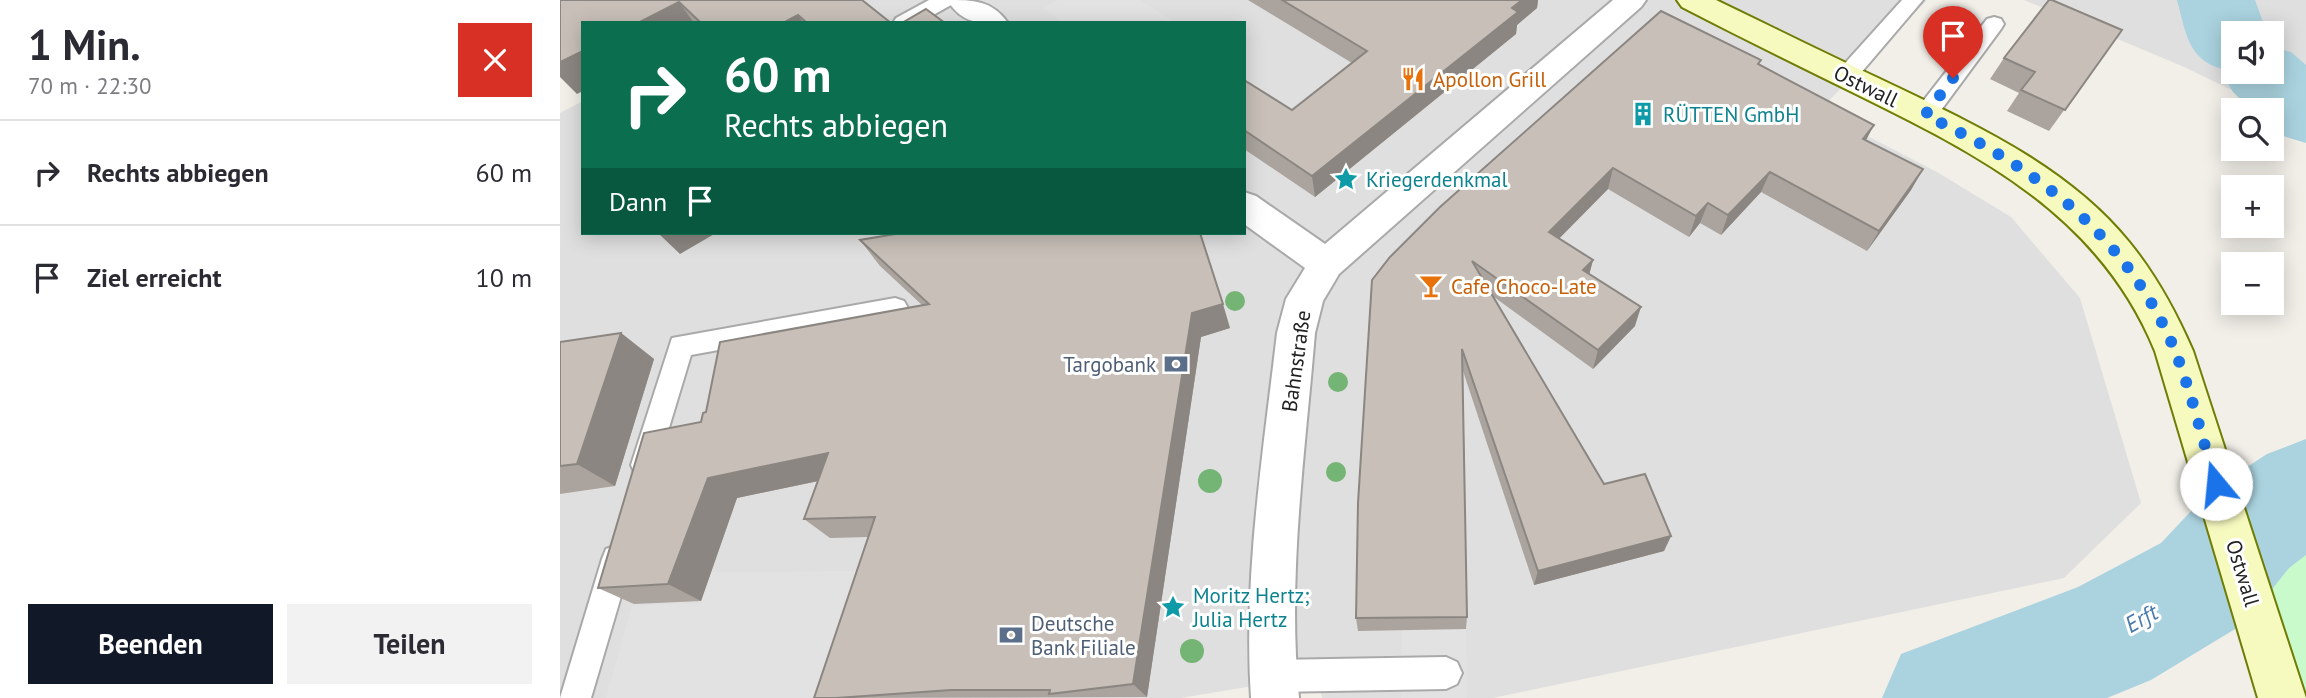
<!DOCTYPE html>
<html lang="de">
<head>
<meta charset="utf-8">
<style>
	:root { --surface:#fff; --page:#f2f2f3; --text:#2b2b33; --muted:#7c7c81; --line:#e1e1e2; --accent:#111827 }
	body { margin:0; font-family:"PT Sans",sans-serif; background:var(--page); color:var(--text); height:100vh; display:flex; flex-direction:column; font-size:26px; white-space:nowrap }
	* { box-sizing:border-box; margin:0 }
	p { font-size:23px; color:var(--muted) }
	.icon { flex:none; width:38px; height:38px; fill:none; stroke:currentColor; stroke-width:2; stroke-linecap:round; stroke-linejoin:round }
	.map { position:relative; flex:1; overflow:hidden }
	.drawer { display:flex; flex-direction:column; background:var(--surface); width:560px }
	.drawer>* { flex:none }
	.banner { position:absolute; left:21px; top:21px; width:665px; height:214px; border-radius:0px; box-shadow:0 4px 18px #0003; background:#0b6e4f; color:#fff; overflow:hidden }
	.tools { position:absolute; left:1661px; top:21px; display:grid; gap:14px }
	.tools a { display:grid; place-items:center; width:63px; height:63px; border-radius:0px; background:var(--surface); box-shadow:0 4px 18px #0003; font-size:35px }
	.pin { position:absolute; display:grid; place-items:center; width:60px; height:60px; color:#fff; margin:-72px -30px; border-radius:50% 50% 50% 0; rotate:-45deg; box-shadow:0 0 7px #0007 }
	.pin .icon { rotate:45deg }
	.me { position:absolute; width:77px; margin:-38px; rotate:343deg; stroke-linejoin:round; filter:drop-shadow(0 0 5px #0008) }
	.turn { display:flex; align-items:center; gap:24px; height:147px; padding:0 28px; font-size:32px }
	.turn .icon { width:91px; height:91px; stroke-width:2.5 }
	.turn b { display:block; font-size:49px; line-height:60px }
	.then { display:flex; align-items:center; height:66px; padding:0 28px; background:#0003; gap:14px; font-size:26px }
	.round { display:grid; place-items:center; flex:none; width:74px; height:74px; border-radius:0px; background:var(--page) }
	.summary { display:flex; align-items:center; justify-content:space-between; height:119px; padding:0 28px }
	h1 { font-size:42px; font-weight:800; line-height:52px }
	.action { display:flex; gap:14px; margin-top:auto; padding:14px 28px }
	.action a { flex:1; height:80px; border-radius:0px; background:var(--accent); color:#fff; font-size:28px; font-weight:800; line-height:80px; text-align:center }
	.action a+a { background:var(--page); color:var(--text) }
	ul { padding:0; list-style:none }
	li { display:flex; align-items:center; gap:21px; height:105px; padding:0 28px; border-top:2px solid var(--line) }
	li div { flex:1 }
	li b { display:block; font-size:26px }
	li em { font-style:normal }
	main { display:flex; flex:1; min-height:0 }
	.map>svg:first-child { display:block }
	.residential { fill:#e0dfdf; fill-rule:evenodd }
	.park { fill:#c8facc }
	.parking { fill:#e2e2e2 }
	.lines { fill:none; stroke-linecap:round; stroke-linejoin:round }
	.river { fill:#aad3df; fill-rule:evenodd }
	.service-casing { stroke:#a9a9a9; stroke-width:4 }
	.minor-casing { stroke:#a9a9a9; stroke-width:4 }
	.secondary-casing { stroke:#707d05; stroke-width:4 }
	.service { fill:#fff; fill-rule:evenodd }
	.minor { fill:#fff; fill-rule:evenodd }
	.secondary { fill:#f7fabf; fill-rule:evenodd }
	.tree { fill:#74b475 }
	.wall { fill:#aba49e }
	.shaded-wall { fill:#8b8681 }
	.building { fill:#c7bfb8; stroke:#8b8681; stroke-width:2 }
	.route { stroke:#1a73e8; stroke-width:12; stroke-dasharray:0 21.6 }
	.labels { text-anchor:middle; dominant-baseline:central; stroke-width:6; stroke-linejoin:round; paint-order:stroke }
	.food-label { font-size:21px; fill:#c56008; stroke:#fff; text-anchor:start }
	.street-label { font-size:21px; fill:#222; stroke:#fff }
	.culture-label { font-size:21px; fill:#0d838f; stroke:#fff; text-anchor:start }
	.service-label { font-size:21px; fill:#4e5e75; stroke:#fff; text-anchor:end }
	.water-label { font-size:23px; font-style:italic; fill:#4a7aab; stroke:#fff }
</style>
</head>
<body>
<main>
<section class="drawer">
<div class="summary"><div><h1>1 Min.</h1><p>70 m · 22:30</p></div><a class="round" style="background:#d93025;color:#fff"><svg class="icon" aria-label="close" viewBox="0 0 24 24"><path d="M6 6l12 12M18 6L6 18"/></svg></a></div>
<ul>
<li><svg class="icon" aria-label="right" viewBox="0 0 24 24"><path d="M7 20v-9h11M14 6l5 5-5 5"/></svg><div><b>Rechts abbiegen</b></div><em>60 m</em></li>
<li><svg class="icon" aria-label="arrive" viewBox="0 0 24 24"><path d="M6 21V4h12l-3 4 3 4H6"/></svg><div><b>Ziel erreicht</b></div><em>10 m</em></li>
</ul>
<div class="action"><a>Beenden</a><a>Teilen</a></div>
</section>
<div class="map">
<svg width="1746" height="698" viewBox="0 0 1746 698">
	<rect width="100%" height="100%" fill="#f2efe9"/>
	<path class="residential" d="M215,0H1367L1259,111L1377,172L1451,217L1520,298L1581,503L1504,578L933,698H762L758,675L621,698H0V113L23,101V233H684V23H171Z
		M1464,0H1746V126L1622,66ZM1673,33H1712V72H1673Z"/>
	<path class="park" d="M1746,491V698L1692,537Z"/>
	<path class="parking" d="M497,0H580L616,23H504L483,8Z
		M324,571L285,698H46L72,606L141,603L152,572Z
		M842,629H906L907,698H841Z"/>
	<g class="lines">
		<path class="river" d="M1617,0H1695L1707,33H1673V72H1712V42V47L1731,52L1746,65V143L1716,134L1712,130V110H1691L1673,92L1661,72L1662,69C1627,59 1626,32 1617,0Z
			M1746,439V555L1729,568L1685,623L1591,680L1547,698H1322L1341,654L1518,587L1601,543L1649,492L1707,454Z"/>
		<g class="service-casing">
			<path id="service" d="M369,0H394L391,5L359,23H333L336,18Z
				M1342,0H1363L1294,81L1286,83L1278,81L1275,76L1278,71Z
				M1434,17L1441,19L1444,24L1441,29L1373,121L1365,123L1357,121L1354,115L1357,109L1427,19Z
				M335,298L344,301L348,308L344,315L335,318L131,355L95,474L85,478L75,474L71,465L112,338Z
				M57,545L68,549L72,559L31,698H0L42,559L46,549Z
				M886,657L897,662L902,673L897,684L886,689L713,692L702,687L697,676L702,665L713,660Z"/>
		</g>
		<g class="minor-casing">
			<path id="minor" d="M387,0C413,0 432,0 448,23C421,23 404,26 387,0Z
				M1053,0H1086L1081,7L779,274L763,301L755,333C745,454 727,576 739,698H691C683,576 703,454 717,333L726,299L745,268L684,224V192L696,196L765,244Z"/>
		</g>
		<g class="secondary-casing">
			<path id="secondary" d="M1117,0H1156C1210,26 1264,53 1318,78C1407,121 1506,164 1569,242C1596,275 1616,312 1633,351L1746,698H1698L1595,351C1539,214 1418,154 1292,92C1235,64 1178,36 1122,7Z"/>
		</g>
		<use href="#service" class="service"/>
		<use href="#minor" class="minor"/>
		<use href="#secondary" class="secondary"/>
	</g>
	<g class="tree">
		<circle cx="675" cy="301" r="10"/>
		<circle cx="778" cy="382" r="10"/>
		<circle cx="776" cy="472" r="10"/>
		<circle cx="650" cy="481" r="12"/>
		<circle cx="632" cy="651" r="12"/>
	</g>
	<path class="wall" d="M0,0H302L331,23H23L17,94Z
		M688,0H978L977,8L957,25L956,34L755,197L684,149V80L732,110L792,63Z
		M1562,30L1489,131L1447,111L1459,93L1430,79L1444,58Z
		M1199,65L1306,140L1363,169L1351,190L1307,251L1201,192L1161,235L1140,223L1129,237L1048,189L999,238L1033,260L1029,275L1075,326L1033,369L934,297L1044,484L1111,536L1104,551L974,585L903,371L907,617L906,629L798,631L796,618L812,280Z
		M300,240L670,328L641,337L587,697L254,698L308,537L270,538L244,519L258,481L177,498L141,601L74,604L38,588L141,422L146,412L362,305L320,266Z
		M61,333L94,359L55,486L0,494V342Z"/>
	<path class="shaded-wall" d="M962,0H978L977,8L957,25L956,34L755,197L752,176Z
		M119,2L134,23H78Z
		M238,15L243,23H223Z
		M23,51V91L17,94L0,77V62Z
		M1314,125L1303,146V139Z
		M1053,168L1048,189L986,252L989,232Z
		M1363,169L1351,190L1307,251L1319,231Z
		M1210,172L1201,192L1161,235L1168,215Z
		M1148,203L1140,223L1129,237L1136,216Z
		M98,233H156L120,254Z
		M1033,260L1028,279L1023,270Z
		M663,304L670,328L641,337L587,697L573,684L632,313Z
		M1081,307L1075,326L1033,369L1038,350Z
		M61,333L94,359L55,486L17,464Z
		M268,453L292,474L177,498L141,601L108,584L148,478Z
		M1111,536L1104,551L974,585L978,571Z"/>
	<path class="building" d="M0,0H302L331,23H247L238,15L223,23H141L119,2L78,23H23V51L0,62Z
		M722,0H962L952,8L958,12L752,176L684,130V80L732,110L807,51Z
		M1489,0H1492L1562,30L1505,110L1461,90L1475,72L1444,58Z
		M366,9L385,23H342Z
		M1101,11L1201,60L1198,64L1314,125L1303,139L1363,169L1319,231L1210,172L1168,215L1148,203L1136,216L1053,168L989,232L1033,260L1023,270L1081,307L1038,350L912,261L1044,484L1085,474L1111,536L978,571L902,349L907,617L796,618L798,503L812,280L830,257L880,207Z
		M341,233H640L663,304L632,313L573,684L489,694L490,690H391L276,698H254L315,517L244,519L268,453L148,478L108,584L38,588L84,433L141,422L143,413L146,412L160,342L369,304L300,240Z
		M61,333L17,464L0,466V342Z"/>
	<g class="lines">
		<path class="route" d="M1393,78L1365,115C1474,167 1564,232 1613,346C1631,390 1642,438 1656,484"/>
	</g>
	<defs>
		<g id="restaurant-bare" transform="scale(1.89)"><path d="M-5-6h1v4h1v-4h1v4h1v-4h1v5L-1.5 .5V6h-2V.5L-5-1ZM5-6V6H3V1.5H1.5Q1.5-4 5-6Z" fill="#e8710a" stroke="#fff" stroke-width="2.5" paint-order="stroke"/></g>
		<g id="building-bare" transform="scale(1.89)"><path d="M-4-6H4V6H1V3H-1V6H-4ZM-2.5-4.3h1.7v1.8h-1.7ZM.8-4.3h1.7v1.8H.8ZM-2.5-1h1.7V.8h-1.7ZM.8-1h1.7V.8H.8Z" fill="#0f9aa8" stroke="#fff" stroke-width="2.5" paint-order="stroke"/></g>
		<g id="sight-bare" transform="scale(1.89)"><path d="M0-6L1.8-2.2L6-1.7L2.9 1.2L3.7 5.4L0 3.3L-3.7 5.4L-2.9 1.2L-6-1.7L-1.8-2.2Z" fill="#0f9aa8" stroke="#fff" stroke-width="2.5" paint-order="stroke"/></g>
		<g id="bar-bare" transform="scale(1.89)"><path d="M-6-5H6L.8 .8V4.5H3.5V6h-7V4.5H-.8V.8Z" fill="#e8710a" stroke="#fff" stroke-width="2.5" paint-order="stroke"/></g>
		<g id="bank-bare" transform="scale(1.89)"><path d="M-6-4H6V4H-6ZM0-2.3a2.3 2.3 0 1 0 0 4.6a2.3 2.3 0 1 0 0-4.6Z" fill="#5c6f8a" stroke="#fff" stroke-width="2.5" paint-order="stroke"/></g>
	</defs>
	<g fill-rule="evenodd">
		<use href="#restaurant-bare" x="853" y="79"/>
		<use href="#building-bare" x="1083" y="114"/>
		<use href="#sight-bare" x="786" y="179"/>
		<use href="#bar-bare" x="871" y="286"/>
		<use href="#bank-bare" x="616" y="364"/>
		<use href="#sight-bare" x="613" y="607"/>
		<use href="#bank-bare" x="451" y="635"/>
	</g>
	<g class="labels">
		<g class="food-label">
			<text x="873" y="79">Apollon Grill</text>
			<text x="891" y="286">Cafe Choco-Late</text>
		</g>
		<g class="street-label">
			<text transform="translate(1306 86) rotate(26)">Ostwall</text>
			<text transform="translate(736 361) rotate(-82)">Bahnstraße</text>
			<text transform="translate(1683 573) rotate(73)">Ostwall</text>
		</g>
		<g class="culture-label">
			<text x="1103" y="114">RÜTTEN GmbH</text>
			<text x="806" y="179">Kriegerdenkmal</text>
			<text x="633" y="595">Moritz Hertz;<tspan x="633" dy="24">Julia Hertz</tspan></text>
		</g>
		<g class="service-label">
			<text x="596" y="364">Targobank</text>
			<text x="471" y="623" text-anchor="start">Deutsche<tspan x="471" dy="24">Bank Filiale</tspan></text>
		</g>
		<g class="water-label">
			<text transform="translate(1581 618) rotate(-29)">Erft</text>
		</g>
	</g>
</svg>
<div class="tools">
<a><svg class="icon" aria-label="sound" viewBox="0 0 24 24"><path d="M4 9h4l5-4v14l-5-4H4zM17 9q2 3 0 6"/></svg></a>
<a><svg class="icon" aria-label="search" viewBox="0 0 24 24"><circle cx="10" cy="10" r="6"/><path d="M15 15l6 6"/></svg></a>
<a>+</a>
<a>−</a>
</div>
<div class="pin" style="left:1393px;top:78px;background:#d93025"><svg class="icon" aria-label="arrive" viewBox="0 0 24 24"><path d="M6 21V4h12l-3 4 3 4H6"/></svg></div>
<svg class="me" style="left:1656px;top:484px" viewBox="-20 -20 40 40"><circle r="19" fill="#fff"/><path d="M0-13L10 11 0 6-10 11z" fill="#1a73e8"/></svg>
<div class="banner">
<div class="turn"><svg class="icon" aria-label="right" viewBox="0 0 24 24"><path d="M7 20v-9h11M14 6l5 5-5 5"/></svg><div><b>60 m</b>Rechts abbiegen</div></div>
<div class="then">Dann<svg class="icon" aria-label="arrive" viewBox="0 0 24 24"><path d="M6 21V4h12l-3 4 3 4H6"/></svg></div>
</div>
</div>
</main>
</body>
</html>
